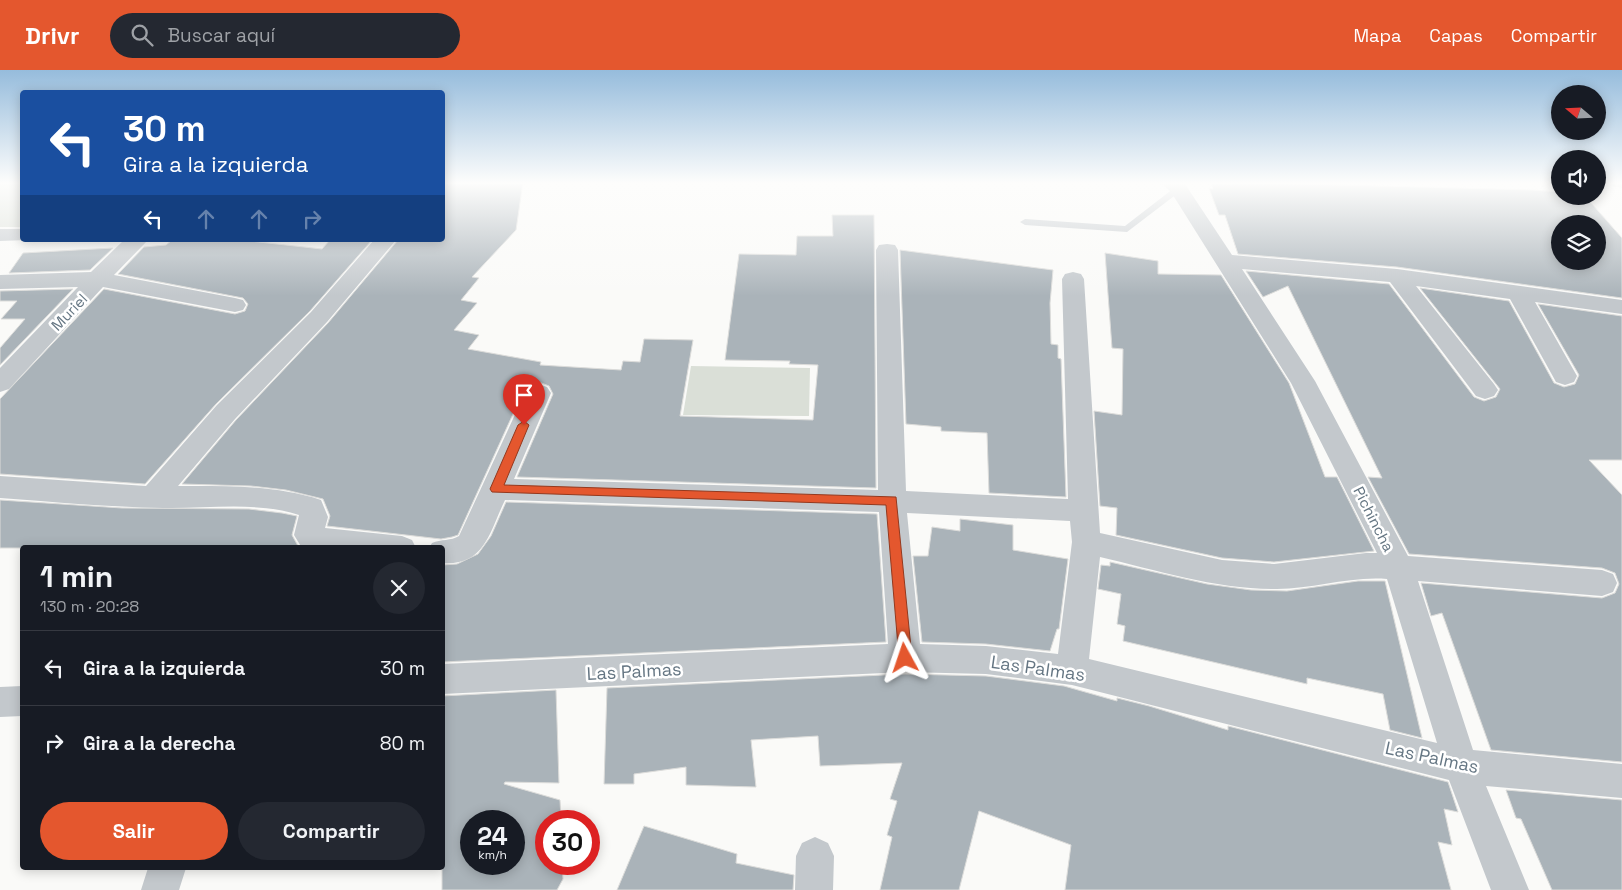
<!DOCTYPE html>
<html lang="es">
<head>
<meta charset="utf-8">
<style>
	:root { --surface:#171b24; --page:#242831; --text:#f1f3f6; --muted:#9ea1a6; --line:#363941; --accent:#e4572e }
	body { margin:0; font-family:"Space Grotesk",sans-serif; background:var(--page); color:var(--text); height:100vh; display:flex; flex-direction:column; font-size:19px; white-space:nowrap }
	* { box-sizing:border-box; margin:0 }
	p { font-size:16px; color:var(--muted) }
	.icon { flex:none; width:28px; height:28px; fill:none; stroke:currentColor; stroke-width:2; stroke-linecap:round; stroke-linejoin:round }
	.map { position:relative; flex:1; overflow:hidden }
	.side { position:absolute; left:20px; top:475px; width:425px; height:325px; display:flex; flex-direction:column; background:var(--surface); border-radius:5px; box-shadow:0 2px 12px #0003 }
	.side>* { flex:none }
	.guide { position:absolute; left:20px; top:20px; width:425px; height:152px; border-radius:5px; box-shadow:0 2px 12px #0003; background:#1a4fa0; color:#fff; overflow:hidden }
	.needle { width:32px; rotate:289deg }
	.buttons { position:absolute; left:1551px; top:15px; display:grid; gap:10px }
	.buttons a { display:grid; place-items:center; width:55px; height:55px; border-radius:50%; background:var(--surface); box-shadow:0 2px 12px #0003; font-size:25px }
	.speed { position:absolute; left:460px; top:740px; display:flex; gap:10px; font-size:25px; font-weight:700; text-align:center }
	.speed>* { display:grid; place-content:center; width:65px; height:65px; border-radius:50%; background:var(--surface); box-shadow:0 2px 12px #0003; line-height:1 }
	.speed small { font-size:12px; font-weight:400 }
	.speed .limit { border:8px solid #d22; background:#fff; color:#111 }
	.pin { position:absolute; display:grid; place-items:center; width:42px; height:42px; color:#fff; margin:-51px -21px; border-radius:50% 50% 50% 0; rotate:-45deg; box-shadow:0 0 5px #0007 }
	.pin .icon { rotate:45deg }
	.me { position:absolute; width:55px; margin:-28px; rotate:355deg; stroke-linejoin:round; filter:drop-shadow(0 0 4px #0008) }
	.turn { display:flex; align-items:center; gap:18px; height:105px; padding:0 20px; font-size:22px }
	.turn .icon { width:65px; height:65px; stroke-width:2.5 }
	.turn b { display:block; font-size:35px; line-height:42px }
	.lanes { display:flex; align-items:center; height:48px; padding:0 20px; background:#0003; justify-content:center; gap:25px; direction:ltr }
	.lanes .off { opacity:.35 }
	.round { display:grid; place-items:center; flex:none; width:52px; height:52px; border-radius:26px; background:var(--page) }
	.headline { display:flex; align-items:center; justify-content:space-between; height:85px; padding:0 20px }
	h1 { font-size:30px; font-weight:800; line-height:38px }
	.action { display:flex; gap:10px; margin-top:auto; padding:10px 20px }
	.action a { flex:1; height:58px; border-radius:30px; background:var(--accent); color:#fff; font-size:20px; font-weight:800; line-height:58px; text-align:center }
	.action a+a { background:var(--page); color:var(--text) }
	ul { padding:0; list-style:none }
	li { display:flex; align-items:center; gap:15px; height:75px; padding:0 20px; border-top:1px solid var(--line) }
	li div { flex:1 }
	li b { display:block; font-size:19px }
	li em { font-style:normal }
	header { display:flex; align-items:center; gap:30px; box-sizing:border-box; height:70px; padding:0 25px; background:var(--accent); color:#fff }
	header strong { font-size:24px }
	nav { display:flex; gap:28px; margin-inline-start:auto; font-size:18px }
	.search { width:350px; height:45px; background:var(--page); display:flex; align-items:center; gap:12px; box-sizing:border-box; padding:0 18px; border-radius:28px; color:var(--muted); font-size:19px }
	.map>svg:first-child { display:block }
	.green { fill:#dadfd7 }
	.building { fill:#aab3b9; stroke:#dcdcda; fill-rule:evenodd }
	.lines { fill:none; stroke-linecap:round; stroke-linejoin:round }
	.lane { fill:#c3c8cc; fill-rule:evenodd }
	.street { fill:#c3c8cc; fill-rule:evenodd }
	.route { fill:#e4572e; stroke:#94391e }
	.labels { text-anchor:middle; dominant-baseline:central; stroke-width:5; stroke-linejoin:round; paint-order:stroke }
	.street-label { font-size:15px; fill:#657683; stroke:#fff }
	.near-street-label { font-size:18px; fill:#657683; stroke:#fff }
</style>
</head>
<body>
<header>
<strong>Drivr</strong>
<div class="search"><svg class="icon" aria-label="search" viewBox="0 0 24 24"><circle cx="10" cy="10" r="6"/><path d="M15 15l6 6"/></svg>Buscar aquí</div>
<nav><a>Mapa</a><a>Capas</a><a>Compartir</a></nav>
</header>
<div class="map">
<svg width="1622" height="820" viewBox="0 0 1622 820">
	<rect width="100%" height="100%" fill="#fafaf8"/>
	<path class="green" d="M0,112H22V157H0Z
		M691,296L810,298L809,346L683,345Z"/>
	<path class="building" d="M442,112H523L516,160L472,207L479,208L461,230L477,233L454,260L479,265L468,279L541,292L540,295L621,300L623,291L640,292L644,269L693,270L680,346L813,350L818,295L789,294L790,291L725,290L739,184L796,185L797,166H833L832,145H874L876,418L517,407L553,324L549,316L539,312L528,315L523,322L458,465L452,467L441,469L327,456L330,446L323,429L286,420L251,416L182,414L236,350L328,253L398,170H442Z
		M1230,112L1532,120L1560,122V126H1585L1622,168V228L1397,197L1238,184L1225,145H1219L1209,118L1213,119L1211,113L1231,114ZM1560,154H1598V191H1560Z
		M172,170H241L322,179L330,170H372L310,241L216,334L145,414L0,404V329L104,219L235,244L245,241L248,234L243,228L118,204L144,177L166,175Z
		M113,178L90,200L9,203L23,183Z
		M900,180L1053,200L1050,233L1051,274L1058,275V288L1061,289L1066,427L989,423L987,363L941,361V357L906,354Z
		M1105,183L1158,191V204L1221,205L1289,313L1325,407H1337L1374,481L1274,492L1222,488L1116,465L1117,438L1100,436L1094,341L1122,345L1123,279L1112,278Z
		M1246,201L1389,214L1474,327L1484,331L1496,327L1500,319L1420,218L1509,231L1554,313L1564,317L1575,314L1579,305L1538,234L1622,246V390H1589L1622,425V692L1491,680L1442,543L1431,546L1421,513L1602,528L1615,523L1619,514L1615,503L1602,498L1409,484L1368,407L1382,408L1288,216L1263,227Z
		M73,219L0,295V278L25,249H1L17,231H0V221Z
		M0,430L122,438L249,439L282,443L297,446L292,465L299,478H0Z
		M506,432L877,444L886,572L442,592V495L457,494L478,484L491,466Z
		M960,449L1013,455V480L1068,489L1059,559H1057L1050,581L986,574L922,572L913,486H928L932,457L960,461Z
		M1110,492L1207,514L1251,520L1287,521L1358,511H1385L1422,668L1390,660L1383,624L1307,608V614L1123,571L1125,556L1117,554L1121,524L1098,519L1101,495L1110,496Z
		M905,604L986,606L1064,616L1117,631V628L1149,636L1228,660V656L1448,712L1458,742L1444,739L1452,775L1438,772L1451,820H1065L1071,775L979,741L959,820H880L892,767L887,765L897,731L890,729L902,693L820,696L818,666L751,670L756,717L686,715V697L634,704V714H604L607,618Z
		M556,620L559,713L505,712L504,714L560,730L561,751H546V794H562L563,809L557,820H442V626ZM471,751H514V794H471Z
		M1506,720L1622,730V820H1552L1521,749L1516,748Z
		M644,756L737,784L736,793L794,805L793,820H617Z"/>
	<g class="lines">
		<path class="lane" d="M1178,115L1182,116V120L1127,162L1025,155L1020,152L1025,149L1125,156Z"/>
		<path class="street" d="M1160,112H1182L1185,114L1232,185L1397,199L1622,230V244L1535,232L1577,306L1574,312L1565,315L1556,312L1510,229L1416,216L1494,314L1498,320L1494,326L1485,329L1476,326L1390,212L1242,199L1315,311L1408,486L1602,500L1613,504L1617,513L1613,522L1602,526L1418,511L1473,680L1622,694V728L1486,716L1529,820H1491L1449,710L1072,615L986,604L905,602L442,624V594L888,574L879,442L505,430C489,463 485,496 442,493V478H429L432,473C441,469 451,471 459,466L525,323L529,317L538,314L547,317L551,323L514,409L878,420L876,180L879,175L887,174L895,175L898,180L906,421L1068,429L1062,209L1065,204L1073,202L1081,204L1084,209L1100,463L1222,490L1274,494L1366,483H1377L1291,313L1171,122ZM907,443L1070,451L1072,472L1058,584L986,576L920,574ZM1100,487C1156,500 1215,519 1273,519C1311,520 1348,506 1387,509L1437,673L1089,589Z
			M1610,112H1622V118L1613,116Z
			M0,159H22V170H27L0,171Z
			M124,170H148L114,205L235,228L243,230L246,235L243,240L235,242L103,217L9,319L0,322V298L78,217L0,219V205L91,202Z
			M374,170H396L327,252L235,349L178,416C228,416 274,415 321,430L328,447L325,458L402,466L412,470L416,478H302L294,465L299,445C256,431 207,439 163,438C109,437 54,432 0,428V406L146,416L217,335L311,242Z
			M22,616V646L0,647V617Z
			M815,767L828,773L834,786L833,820H795L796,786L802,773Z
			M148,798H186L179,820H141Z"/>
	</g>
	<linearGradient id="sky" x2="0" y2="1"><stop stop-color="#96bcdc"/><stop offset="0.5" stop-color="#fdfdfc"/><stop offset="1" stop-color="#fdfdfc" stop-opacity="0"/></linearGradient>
	<rect width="1622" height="226" fill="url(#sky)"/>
	<path class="route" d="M524,351L529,355L504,415L896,427L912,588L910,592L905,594L901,592L899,588L886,435L492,422L490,419L518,355Z"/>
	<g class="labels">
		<g class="street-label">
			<text transform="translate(69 242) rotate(-46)">Muriel</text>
			<text transform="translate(1374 449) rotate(63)">Pichincha</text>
		</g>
		<g class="near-street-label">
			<text transform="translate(1038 598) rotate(8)">Las Palmas</text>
			<text transform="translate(634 601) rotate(-3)">Las Palmas</text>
			<text transform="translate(1432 687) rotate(12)">Las Palmas</text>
		</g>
	</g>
</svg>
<div class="buttons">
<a><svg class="needle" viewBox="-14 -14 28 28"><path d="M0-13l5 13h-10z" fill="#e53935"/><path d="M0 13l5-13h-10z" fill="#9ea1a6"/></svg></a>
<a><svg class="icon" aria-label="sound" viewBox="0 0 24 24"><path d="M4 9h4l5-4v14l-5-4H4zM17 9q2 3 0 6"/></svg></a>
<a><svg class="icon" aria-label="layers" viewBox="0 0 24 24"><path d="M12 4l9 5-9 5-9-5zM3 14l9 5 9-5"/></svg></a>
</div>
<div class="speed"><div>24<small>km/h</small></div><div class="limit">30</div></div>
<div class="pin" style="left:524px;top:355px;background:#d93025"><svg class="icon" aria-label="arrive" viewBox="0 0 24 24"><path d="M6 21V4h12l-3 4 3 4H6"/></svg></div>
<svg class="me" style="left:905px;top:588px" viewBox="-20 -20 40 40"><path d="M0-17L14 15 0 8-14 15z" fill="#e4572e" stroke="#fff" stroke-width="4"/></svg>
<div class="guide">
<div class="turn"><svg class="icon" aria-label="left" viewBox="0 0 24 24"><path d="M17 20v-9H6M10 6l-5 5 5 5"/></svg><div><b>30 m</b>Gira a la izquierda</div></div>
<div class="lanes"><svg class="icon" aria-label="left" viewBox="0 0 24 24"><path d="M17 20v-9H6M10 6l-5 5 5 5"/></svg><svg class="icon off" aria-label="ahead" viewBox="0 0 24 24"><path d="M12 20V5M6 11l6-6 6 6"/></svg><svg class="icon off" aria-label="ahead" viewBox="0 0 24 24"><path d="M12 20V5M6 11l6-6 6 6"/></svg><svg class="icon off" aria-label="right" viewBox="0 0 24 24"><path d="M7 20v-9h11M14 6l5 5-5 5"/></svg></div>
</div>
<section class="side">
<div class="headline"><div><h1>1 min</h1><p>130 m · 20:28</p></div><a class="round"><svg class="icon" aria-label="close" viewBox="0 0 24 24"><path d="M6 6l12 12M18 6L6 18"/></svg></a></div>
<ul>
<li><svg class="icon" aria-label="left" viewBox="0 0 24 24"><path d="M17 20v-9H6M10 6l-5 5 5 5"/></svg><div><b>Gira a la izquierda</b></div><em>30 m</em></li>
<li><svg class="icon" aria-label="right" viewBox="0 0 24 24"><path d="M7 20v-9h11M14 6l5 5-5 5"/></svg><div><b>Gira a la derecha</b></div><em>80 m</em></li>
</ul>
<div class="action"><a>Salir</a><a>Compartir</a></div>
</section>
</div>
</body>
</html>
